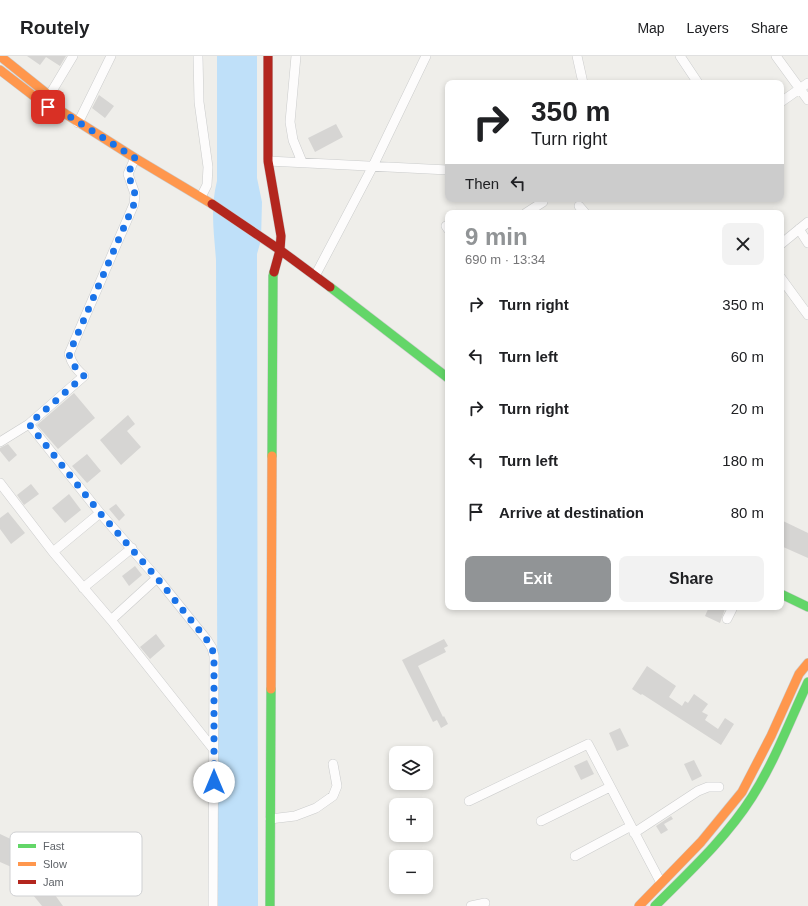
<!DOCTYPE html>
<html lang="en">
<head>
<meta charset="utf-8">
<style>
	:root { --surface:#fff; --page:#f2f2f2; --text:#202124; --muted:#757577; --line:#e0e0e0; --accent:#919496 }
	body { margin:0; font-family:Helvetica,sans-serif; background:var(--page); color:var(--text); height:100vh; display:flex; flex-direction:column; font-size:15px; white-space:nowrap }
	* { box-sizing:border-box; margin:0 }
	p { font-size:13px; color:var(--muted) }
	.icon { flex:none; width:22px; height:22px; fill:none; stroke:currentColor; stroke-width:2; stroke-linecap:round; stroke-linejoin:round }
	.map { position:relative; flex:1; overflow:hidden }
	.panel { position:absolute; left:445px; top:154px; width:339px; height:400px; display:flex; flex-direction:column; background:var(--surface); border-radius:8px; box-shadow:0 2px 6px #0003 }
	.panel>* { flex:none }
	.banner { position:absolute; left:445px; top:24px; width:339px; height:122px; border-radius:8px; box-shadow:0 2px 6px #0003; background:#fff; color:var(--text); overflow:hidden }
	.controls { position:absolute; left:389px; top:690px; display:grid; gap:8px }
	.controls a { display:grid; place-items:center; width:44px; height:44px; border-radius:8px; background:var(--surface); box-shadow:0 2px 6px #0003; font-size:20px }
	.pin { position:absolute; display:grid; place-items:center; width:34px; height:34px; color:#fff; margin:-17px; border-radius:8px; box-shadow:0 2px 6px #0006 }
	.me { position:absolute; width:44px; margin:-22px; rotate:0deg; stroke-linejoin:round; filter:drop-shadow(0 0 3px #0008) }
	.turn { display:flex; align-items:center; gap:14px; height:84px; padding:0 20px; font-size:18px }
	.turn .icon { width:52px; height:52px; stroke-width:2.5 }
	.turn b { display:block; font-size:28px; line-height:34px }
	.then { display:flex; align-items:center; height:38px; padding:0 20px; background:#0003; gap:8px; font-size:15px }
	.round { display:grid; place-items:center; flex:none; width:42px; height:42px; border-radius:8px; background:var(--page) }
	.headline { display:flex; align-items:center; justify-content:space-between; height:68px; padding:0 20px }
	h1 { font-size:24px; font-weight:700; line-height:30px; color:var(--accent) }
	.action { display:flex; gap:8px; margin-top:auto; padding:8px 20px }
	.action a { flex:1; height:46px; border-radius:8px; background:var(--accent); color:#fff; font-size:16px; font-weight:700; line-height:46px; text-align:center }
	.action a+a { background:var(--page); color:var(--text) }
	ul { padding:0; list-style:none }
	li { display:flex; align-items:center; gap:12px; height:52px; padding:0 20px }
	li div { flex:1 }
	li b { display:block; font-size:15px }
	li em { font-style:normal }
	header { display:flex; align-items:center; gap:24px; box-sizing:border-box; height:56px; padding:0 20px; background:var(--surface); border-bottom:1px solid var(--line) }
	header strong { font-size:19px }
	nav { display:flex; gap:22px; margin-inline-start:auto; font-size:14px }
	.map>svg:first-child { display:block }
	.water { fill:#bfe0f9 }
	.building { fill:#d6d5d3 }
	.lines { fill:none; stroke-linecap:round; stroke-linejoin:round }
	.street-casing { stroke:#cbcccc; stroke-width:10 }
	.fast-casing { stroke:#cacacb; stroke-width:10 }
	.slow-casing { stroke:#cacacb; stroke-width:10 }
	.jam-casing { stroke:#cacacb; stroke-width:10 }
	.street { stroke:#fdfcfc; stroke-width:9 }
	.fast { stroke:#63d668; stroke-width:9 }
	.slow { stroke:#ff974d; stroke-width:9 }
	.jam { stroke:#b3261e; stroke-width:9 }
	.route { stroke:#1a73e8; stroke-width:7; stroke-dasharray:0 12.6 }
	.key { fill:#fff; stroke:#cfd0d2; stroke-width:1 }
	.key-label { font-size:11px; fill:#5f6368 }
</style>
</head>
<body>
<header>
<strong>Routely</strong>
<nav><a>Map</a><a>Layers</a><a>Share</a></nav>
</header>
<div class="map">
<svg width="808" height="850" viewBox="0 0 808 850">
	<rect width="100%" height="100%" fill="#efeeea"/>
	<path class="water" d="M217,0H257V122L262,146L261,184L257,198L258,850H218L216,204C214,176 210,153 217,125Z"/>
	<path class="building" d="M27,0H66L60,10L46,1L40,9Z
		M99,39L114,50L105,62L92,52Z
		M336,68L343,81L315,96L308,82Z
		M74,337L95,362L58,393L37,369Z
		M128,359L135,368L127,375L141,391L121,409L100,384Z
		M8,388L17,399L9,406L0,395V392Z
		M87,398L101,415L87,427L72,410Z
		M31,428L39,438L24,449L17,439Z
		M69,438L81,454L65,467L52,452Z
		M116,448L125,459L119,465L109,453Z
		M8,456L25,477L11,488L0,473V462Z
		M781,464L808,477V502L781,490Z
		M135,510L142,519L129,530L122,520Z
		M709,551H720L725,553L720,567L705,560Z
		M156,578L165,590L150,603L140,591Z
		M444,583L448,590L444,592L446,596L418,610L443,661L444,660L448,668L441,672L437,664L433,666L402,604Z
		M647,610L676,630L669,641L682,650L685,645L688,647L694,638L708,648L702,656L708,659L705,664L718,673L725,662L734,668L721,689L642,638L641,639L632,633Z
		M620,672L629,690L617,695L609,677Z
		M587,704L594,718L581,724L574,710Z
		M694,704L702,720L692,725L684,708Z
		M671,760L673,763L664,768L668,774L661,778L656,770Z
		M0,778L17,786L10,802L18,806L16,813L0,806Z
		M47,828L63,850H42L33,839Z"/>
	<g class="lines">
		<g class="street-casing">
			<path id="street" d="M198,0L199,46L208,111L207,129L201,141
				M296,0L290,66L293,84L302,106
				M577,0L583,27
				M680,0L698,27
				M776,0L808,44
				M49,40L73,0
				M781,46L808,27
				M78,67L111,0
				M268,105L448,114
				M579,150L585,157
				M526,157L543,146
				M446,170L448,173
				M799,173L808,187
				M781,188L808,166
				M315,220L373,110L426,0
				M781,222L808,259
				M29,368L100,457L157,522L207,584L212,592L214,600L213,850
				M0,386L29,368L84,320C76,313 72,308 69,298L134,148L135,138L128,118L135,102
				M0,427L53,496L111,564L214,694
				M53,496L100,457
				M83,532L132,492
				M727,563L733,551
				M111,564L157,522
				M469,745L588,688L661,827
				M270,763L295,760L316,752L333,740L337,730L333,708
				M541,765L610,731
				M634,777L698,735L708,731H719
				M575,800L631,770
				M471,850L485,847"/>
		</g>
		<g class="fast-casing">
			<path id="fast" d="M330,231L448,322
				M272,400L273,220L274,216
				M781,538L808,551
				M270,850L271,633
				M655,850C689,816 726,782 752,741C775,705 790,664 808,626"/>
		</g>
		<g class="slow-casing">
			<path id="slow" d="M0,0L56,45L61,55
				M0,14L48,51L61,55L135,102L212,148
				M271,633L272,400
				M639,850L701,786L742,736L771,680L799,618L808,607"/>
		</g>
		<g class="jam-casing">
			<path id="jam" d="M268,0V105L281,180L280,194L274,216
				M212,148L280,194L330,231"/>
		</g>
		<use href="#street" class="street"/>
		<use href="#fast" class="fast"/>
		<use href="#slow" class="slow"/>
		<use href="#jam" class="jam"/>
	</g>
	<g class="lines">
		<path class="route" d="M48,51L61,55L135,102L128,118L135,138L134,148L69,298C72,308 76,313 84,320L29,368L100,457L157,522L207,584L212,592L214,600V726"/>
	</g>
	<rect x="10" y="776" width="132" height="64" rx="6" class="key"/>
	<rect x="18" y="788" width="18" height="4" fill="#63d668"/>
	<rect x="18" y="806" width="18" height="4" fill="#ff974d"/>
	<rect x="18" y="824" width="18" height="4" fill="#b3261e"/>
	<g class="key-label">
		<text x="43" y="794">Fast</text>
		<text x="43" y="812">Slow</text>
		<text x="43" y="830">Jam</text>
	</g>
</svg>
<div class="controls">
<a><svg class="icon" aria-label="layers" viewBox="0 0 24 24"><path d="M12 4l9 5-9 5-9-5zM3 14l9 5 9-5"/></svg></a>
<a>+</a>
<a>−</a>
</div>
<div class="pin" style="left:48px;top:51px;background:#d93025"><svg class="icon" aria-label="arrive" viewBox="0 0 24 24"><path d="M6 21V4h12l-3 4 3 4H6"/></svg></div>
<svg class="me" style="left:214px;top:726px" viewBox="-20 -20 40 40"><circle r="19" fill="#fff"/><path d="M0-13L10 11 0 6-10 11z" fill="#1a73e8"/></svg>
<div class="banner">
<div class="turn"><svg class="icon" aria-label="right" viewBox="0 0 24 24"><path d="M7 20v-9h11M14 6l5 5-5 5"/></svg><div><b>350 m</b>Turn right</div></div>
<div class="then">Then<svg class="icon" aria-label="left" viewBox="0 0 24 24"><path d="M17 20v-9H6M10 6l-5 5 5 5"/></svg></div>
</div>
<section class="panel">
<div class="headline"><div><h1>9 min</h1><p>690 m · 13:34</p></div><a class="round"><svg class="icon" aria-label="close" viewBox="0 0 24 24"><path d="M6 6l12 12M18 6L6 18"/></svg></a></div>
<ul>
<li><svg class="icon" aria-label="right" viewBox="0 0 24 24"><path d="M7 20v-9h11M14 6l5 5-5 5"/></svg><div><b>Turn right</b></div><em>350 m</em></li>
<li><svg class="icon" aria-label="left" viewBox="0 0 24 24"><path d="M17 20v-9H6M10 6l-5 5 5 5"/></svg><div><b>Turn left</b></div><em>60 m</em></li>
<li><svg class="icon" aria-label="right" viewBox="0 0 24 24"><path d="M7 20v-9h11M14 6l5 5-5 5"/></svg><div><b>Turn right</b></div><em>20 m</em></li>
<li><svg class="icon" aria-label="left" viewBox="0 0 24 24"><path d="M17 20v-9H6M10 6l-5 5 5 5"/></svg><div><b>Turn left</b></div><em>180 m</em></li>
<li><svg class="icon" aria-label="arrive" viewBox="0 0 24 24"><path d="M6 21V4h12l-3 4 3 4H6"/></svg><div><b>Arrive at destination</b></div><em>80 m</em></li>
</ul>
<div class="action"><a>Exit</a><a>Share</a></div>
</section>
</div>
</body>
</html>
